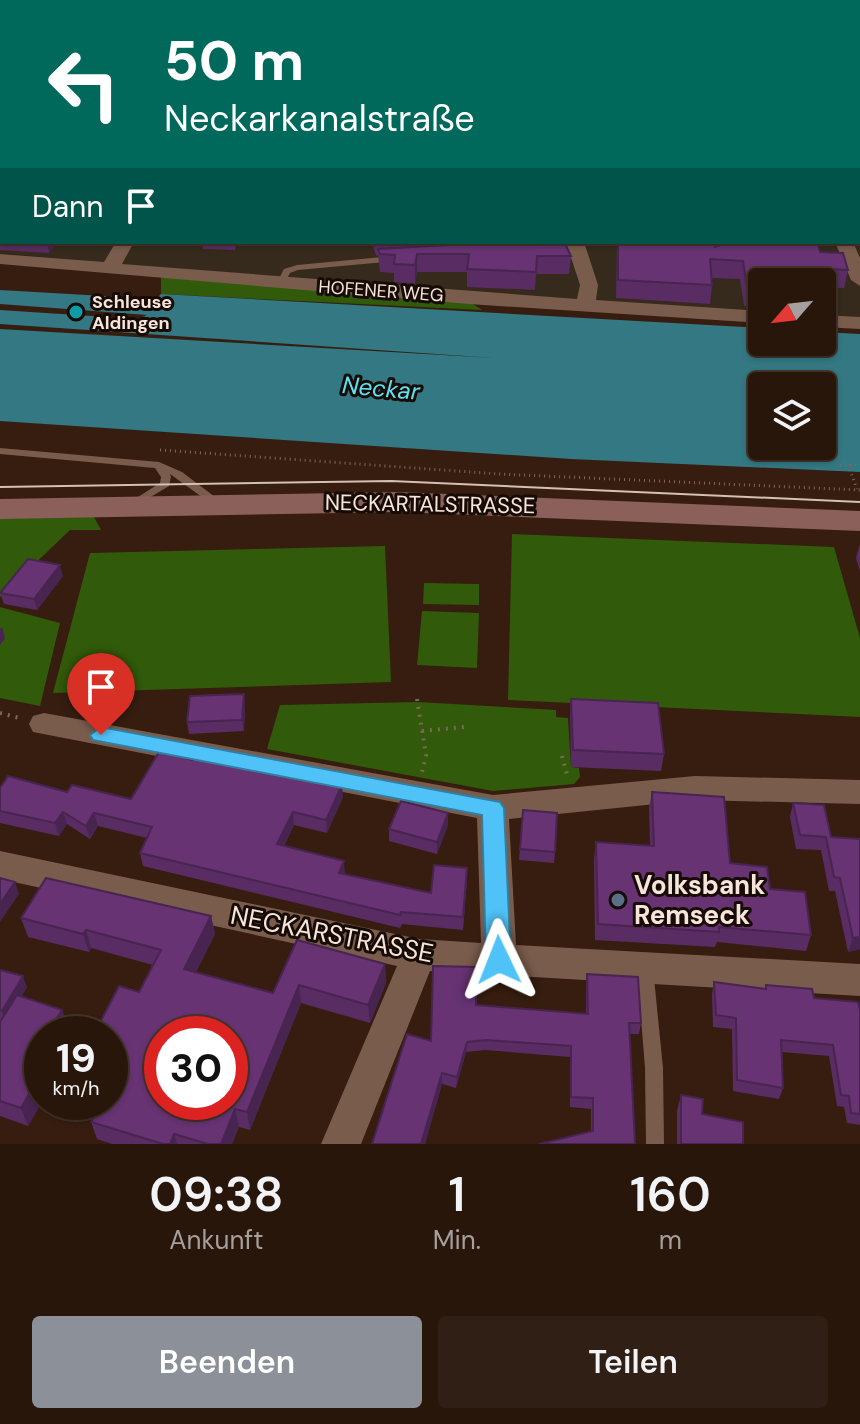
<!DOCTYPE html>
<html lang="de">
<head>
<meta charset="utf-8">
<style>
	:root { --surface:#28160b; --page:#301f14; --text:#f1f3f6; --muted:#a59f9d; --line:#44352c; --accent:#8c9099 }
	body { margin:0; font-family:"DM Sans",sans-serif; background:var(--page); color:var(--text); height:100vh; display:flex; flex-direction:column; font-size:30px; white-space:nowrap }
	* { box-sizing:border-box; margin:0 }
	p { font-size:26px; color:var(--muted) }
	.icon { flex:none; width:44px; height:44px; fill:none; stroke:currentColor; stroke-width:2; stroke-linecap:round; stroke-linejoin:round }
	.map { position:relative; height:1144px; overflow:hidden }
	.details { display:flex; flex-direction:column; background:var(--surface); flex:1 }
	.details>* { flex:none }
	.hud { position:absolute; left:0px; top:0px; width:860px; height:244px; box-shadow:0 2px 6px #0004,0 0 0 2px var(--line); background:#00695c; color:#fff; overflow:hidden }
	.needle { width:52px; rotate:242deg }
	.buttons { position:absolute; left:748px; top:268px; display:grid; gap:16px }
	.buttons a { display:grid; place-items:center; width:88px; height:88px; border-radius:8px; background:var(--surface); box-shadow:0 2px 6px #0004,0 0 0 2px var(--line); font-size:40px }
	.speed { position:absolute; left:24px; top:1016px; display:flex; gap:16px; font-size:40px; font-weight:700; text-align:center }
	.speed>* { display:grid; place-content:center; width:104px; height:104px; border-radius:50%; background:var(--surface); box-shadow:0 2px 6px #0004,0 0 0 2px var(--line); line-height:1 }
	.speed small { font-size:20px; font-weight:400 }
	.speed .limit { border:12px solid #d22; background:#fff; color:#111 }
	.pin { position:absolute; display:grid; place-items:center; width:68px; height:68px; color:#fff; margin:-82px -34px; border-radius:50% 50% 50% 0; rotate:-45deg; box-shadow:0 0 8px #0007 }
	.pin .icon { rotate:45deg }
	.me { position:absolute; width:88px; margin:-44px; rotate:358deg; stroke-linejoin:round; filter:drop-shadow(0 0 6px #0008) }
	.turn { display:flex; align-items:center; gap:28px; height:168px; padding:0 32px; font-size:36px }
	.turn .icon { width:104px; height:104px; stroke-width:2.5 }
	.turn b { display:block; font-size:56px; line-height:68px }
	.then { display:flex; align-items:center; height:76px; padding:0 32px; background:#0003; gap:16px; font-size:30px }
	.eta { display:flex; justify-content:space-evenly; align-items:center; height:136px; text-align:center }
	.eta b { font-size:48px; font-weight:600; line-height:56px }
	.cta { display:flex; gap:16px; margin-top:auto; padding:16px 32px }
	.cta a { flex:1; height:92px; border-radius:8px; background:var(--accent); color:#fff; font-size:32px; font-weight:600; line-height:92px; text-align:center }
	.cta a+a { background:var(--page); color:var(--text) }
	.map>svg:first-child { display:block }
	.industrial { fill:#352a1b }
	.green { fill:#315a0a }
	.water { fill:#337882; fill-rule:evenodd }
	.lines { fill:none; stroke-linecap:round; stroke-linejoin:round }
	.path-far1 { stroke:#7d665a; stroke-width:3; stroke-dasharray:1 4; stroke-linecap:butt }
	.path { stroke:#7d665a; stroke-width:4; stroke-dasharray:2 6; stroke-linecap:butt }
	.lane { fill:#7a5c4c; fill-rule:evenodd }
	.street { fill:#7a5c4c; fill-rule:evenodd }
	.secondary { fill:#8c605a; fill-rule:evenodd }
	.tram { stroke:#d4c0b6; stroke-width:2 }
	.wall { fill:#592c63 }
	.shaded-wall { fill:#482450 }
	.building { fill:#673373; stroke:#482450; stroke-width:2; fill-rule:evenodd }
	.route { fill:#4fc3f7; stroke:#337fa1; stroke-width:2 }
	.culture-dot { fill:#0f9aa8; stroke:#160b05; stroke-width:3 }
	.service-dot { fill:#5c6f8a; stroke:#160b05; stroke-width:3 }
	.labels { text-anchor:middle; dominant-baseline:central; stroke-width:6; stroke-linejoin:round; paint-order:stroke }
	.far-street-label { font-size:18px; fill:#f7e5dc; stroke:#160b05 }
	.far-poi-label { font-size:18px; font-weight:bold; fill:#f7e5dc; stroke:#160b05; text-anchor:start }
	.street-label { font-size:22px; fill:#f7e5dc; stroke:#160b05 }
	.water-label { font-size:24px; font-style:italic; fill:#5ee3f6; stroke:#160b05 }
	.near-poi-label { font-size:26px; font-weight:bold; fill:#f7e5dc; stroke:#160b05; text-anchor:start }
	.near-street-label { font-size:26px; fill:#f7e5dc; stroke:#160b05 }
</style>
</head>
<body>
<div class="map">
<svg width="860" height="1144" viewBox="0 0 860 1144">
	<rect width="100%" height="100%" fill="#361d0f"/>
	<path class="industrial" d="M0,84L2,242H858L860,148V320L822,318V282H762V315L350,286L0,253Z"/>
	<path class="green" d="M161,277L470,302L482,310L161,294Z
		M92,513L101,530H70L0,597V518Z
		M512,534L834,547L860,638V717L508,700Z
		M385,546L391,682L53,693L90,553Z
		M424,583L479,584V605L423,604Z
		M0,607L60,623L40,706L0,698Z
		M422,611L479,613L477,668L417,665Z
		M418,702L556,710V717L568,718L571,767L579,768L580,777L574,784L493,791L267,749L280,705Z"/>
	<path class="water" d="M0,290L156,299L161,294L762,328V342H822V332L860,334V472L571,459L0,421V329L494,358L0,324V310L138,319L147,315L0,304ZM822,386V446H762V386Z"/>
	<g class="lines">
		<path class="path-far1" d="M160,450L499,474L860,490
			M840,465H857
			M848,465L857,489"/>
		<path class="path" d="M417,699L426,755L422,772
			M0,713L23,719
			M422,731L465,727
			M562,756L568,778"/>
		<path class="lane" d="M0,94H2V98H0Z
			M0,106H2V111H0Z
			M393,256L396,257V261L298,270L290,273L283,286L276,284L284,269L297,265Z
			M0,448L159,462L182,472L223,503L221,505H213L170,474L171,477L169,486L134,507L130,506L128,504L130,502L160,483L161,477L155,468L0,454Z
			M645,961L651,963L653,968L663,1068L664,1144H646L645,1068L637,968L639,963Z"/>
		<path class="street" d="M0,117H2V125H0Z
			M858,215H860V225H858Z
			M116,242H134L122,264L577,299L580,285L566,242H584L598,285L596,300L762,311V323L469,304L0,264V254L104,262Z
			M835,242H853L860,258V286L851,280Z
			M822,315L860,317V329L822,327Z
			M44,713L493,795L695,776L860,780V804L695,800L509,819L516,945L860,964V996L430,971L361,1144H321L397,966L0,879V851L419,939L481,943L477,818L33,732L29,724L33,716Z"/>
		<path class="secondary" d="M0,7H2V17H0Z
			M398,492L860,511V531L398,512L0,519V499Z"/>
		<path class="tram" d="M0,487L391,481L860,502"/>
	</g>
	<path class="wall" d="M858,137H860V214H858Z
		M0,141H2V242H58L49,253L0,250Z
		M202,242H237L235,250L203,249Z
		M372,242H564L571,256L569,274H536L535,290L467,287V272H417L415,284L394,282V273L380,272L378,255L376,256Z
		M617,242H812V244L820,252L848,270L844,288L822,287V282H762V307L744,306L740,279L712,278V285L710,304L616,298Z
		M860,544V571L856,558Z
		M63,576L37,610L4,604L0,593Z
		M571,699L664,754L661,771L571,767L570,716Z
		M245,705L244,731L189,734L187,722Z
		M0,788L67,792L131,799L343,797L327,833L294,825L284,846L345,873L344,875L431,893L467,880L463,930L402,924L400,928L143,866L140,853L147,838L98,826L90,839L67,824L59,836L0,823Z
		M652,792L730,863L770,889L811,935L806,951L717,942L715,947L595,940L594,858L596,842L650,846L649,808Z
		M793,803L831,837L860,839V949L848,952L835,891H829L821,850L796,849L790,817Z
		M523,810L555,852L554,863L519,860Z
		M448,825L437,854L389,841V829Z
		M211,916L215,934L196,972L273,993L297,940L385,964L386,983L370,1023L301,1003L250,1130L239,1127L232,1144H112L97,1139L91,1122L95,1113L60,1102H110L139,992L153,965L91,948L89,952L28,937L21,918Z
		M0,970L27,987L21,997L62,1010L68,1028L64,1034H42V1102L28,1126L0,1116V1022L1,1021L0,1020Z
		M587,974L641,1023L639,1034H629L635,1144L591,1132V1109L570,1107V1057L485,1050L466,1052L456,1088L442,1084L425,1144H372L431,1041L476,1005L586,1014V985Z
		M714,982L765,988L766,985L860,1010V1125L847,1123L844,1107L837,1106L829,1056L782,1052L783,1088L779,1099L733,1091L732,1029L713,1027L712,994Z
		M681,1095L702,1114L743,1144H677V1111Z"/>
	<path class="shaded-wall" d="M47,242H58L49,253Z
		M417,254V272L415,284V265Z
		M60,565L63,576L37,610L34,599Z
		M2,627L5,638L0,645V629Z
		M244,694L245,705L244,731L242,720Z
		M342,785L343,797L327,833L326,820Z
		M63,812L67,824L59,836L55,823Z
		M293,812L294,825L279,856L277,844Z
		M94,813L98,826L90,839L86,826Z
		M448,813V825L437,854V842Z
		M344,861L345,873L340,886L339,873Z
		M15,882L19,894L0,922V904Z
		M211,916L215,934L188,987L184,969Z
		M86,930L91,948L89,952L83,934Z
		M860,937V949L848,952L853,938Z
		M385,964L386,983L370,1023L368,1005Z
		M23,976L27,987L7,1022L2,1011Z
		M299,985L301,1003L250,1130L247,1112Z
		M62,1010L68,1028L64,1034H47Z
		M467,1042L466,1052L456,1088L457,1077Z
		M442,1073V1084L425,1144H421Z
		M37,1080L42,1091V1102L28,1126L21,1108Z
		M235,1109L239,1127L232,1144H221Z
		M174,1134L177,1144H170Z"/>
	<path class="building" d="M858,137H860V163L859,168H860V196H858Z
		M0,141H2V233H0Z
		M503,242H564L571,256H537L536,272L467,269L469,254H417L415,265L394,264L395,255L380,254L378,249Z
		M618,242H713L715,247L723,244V242H770L818,245L820,252L843,253L848,270L814,268L817,282H762V288L747,287L743,261L710,259L712,285L618,280Z
		M28,559L60,565L34,599L0,593Z
		M244,694L242,720L187,722L190,696Z
		M571,699L658,703L664,754L573,750Z
		M159,752L193,760L197,755L295,773L342,785L326,820L293,812L277,844L344,861L339,873L431,893L434,865L467,868L463,917L401,912L400,915L140,853L152,827L94,813L86,826L63,812L55,823L0,811V788L8,776L67,792L72,785L131,799Z
		M652,792L724,797L730,863L767,867L770,889L805,892L811,935L719,927V932L598,924L596,842L654,846Z
		M401,801L448,813L437,842L389,829Z
		M793,803L824,805L831,837L860,839V937L853,938L840,878L834,877L826,837L800,835Z
		M523,810L557,813L555,852L520,849Z
		M0,878L15,882L0,904Z
		M46,878L211,916L184,969L273,993L297,940L385,964L368,1005L299,985L247,1112L235,1109L221,1144H208L174,1134L170,1144H163L91,1122L101,1102H110V1034H94L119,986L139,992L161,950L86,930L83,934L21,918ZM162,1034H230V1102H162Z
		M433,966L476,967V1005L588,1014L587,974L638,977L641,1023H629L635,1144H539L593,1131V1098L571,1097V1046L486,1040L467,1042L457,1077L442,1073L421,1144H372L407,1034L431,1041Z
		M0,970L23,976L2,1011L0,1010Z
		M714,982L766,989V985L812,989L814,998L858,1002L860,1010V1114L851,1113L849,1096L841,1095L833,1045L781,1040L783,1088L737,1080L736,1018L716,1015Z
		M17,995L62,1010L47,1034H42V1042L41,1045H42V1081L37,1080L21,1108L0,1101V1022Z
		M681,1095L703,1099L702,1114L743,1122V1144H681Z"/>
	<path class="route" d="M101,727L500,802L504,808L511,960L507,967L499,971L490,967L486,960L482,815L93,740L90,735Z"/>
	<circle class="culture-dot" cx="76" cy="312" r="8"/>
	<circle class="service-dot" cx="618" cy="900" r="8"/>
	<g class="labels">
		<g class="far-street-label">
			<text transform="translate(381 291) rotate(4)">HOFENER WEG</text>
		</g>
		<g class="far-poi-label">
			<text x="92" y="302">Schleuse<tspan x="92" dy="21">Aldingen</tspan></text>
		</g>
		<g class="street-label">
			<text transform="translate(430 504) rotate(1)">NECKARTALSTRASSE</text>
		</g>
		<g class="water-label">
			<text transform="translate(381 388) rotate(5)">Neckar</text>
		</g>
		<g class="near-poi-label">
			<text x="634" y="885">Volksbank<tspan x="634" dy="30">Remseck</tspan></text>
		</g>
		<g class="near-street-label">
			<text transform="translate(332 934) rotate(11)">NECKARSTRASSE</text>
		</g>
	</g>
</svg>
<div class="buttons">
<a><svg class="needle" viewBox="-14 -14 28 28"><path d="M0-13l5 13h-10z" fill="#e53935"/><path d="M0 13l5-13h-10z" fill="#a59f9d"/></svg></a>
<a><svg class="icon" aria-label="layers" viewBox="0 0 24 24"><path d="M12 4l9 5-9 5-9-5zM3 14l9 5 9-5"/></svg></a>
</div>
<div class="speed"><div>19<small>km/h</small></div><div class="limit">30</div></div>
<div class="pin" style="left:101px;top:735px;background:#d93025"><svg class="icon" aria-label="arrive" viewBox="0 0 24 24"><path d="M6 21V4h12l-3 4 3 4H6"/></svg></div>
<svg class="me" style="left:499px;top:960px" viewBox="-20 -20 40 40"><path d="M0-17L14 15 0 8-14 15z" fill="#4fc3f7" stroke="#fff" stroke-width="4"/></svg>
<div class="hud">
<div class="turn"><svg class="icon" aria-label="left" viewBox="0 0 24 24"><path d="M17 20v-9H6M10 6l-5 5 5 5"/></svg><div><b>50 m</b>Neckarkanalstraße</div></div>
<div class="then">Dann<svg class="icon" aria-label="arrive" viewBox="0 0 24 24"><path d="M6 21V4h12l-3 4 3 4H6"/></svg></div>
</div>
</div>
<section class="details">
<div class="eta">
<div><b>09:38</b><p>Ankunft</p></div>
<div><b>1</b><p>Min.</p></div>
<div><b>160</b><p>m</p></div>
</div>
<div class="cta"><a>Beenden</a><a>Teilen</a></div>
</section>
</body>
</html>
